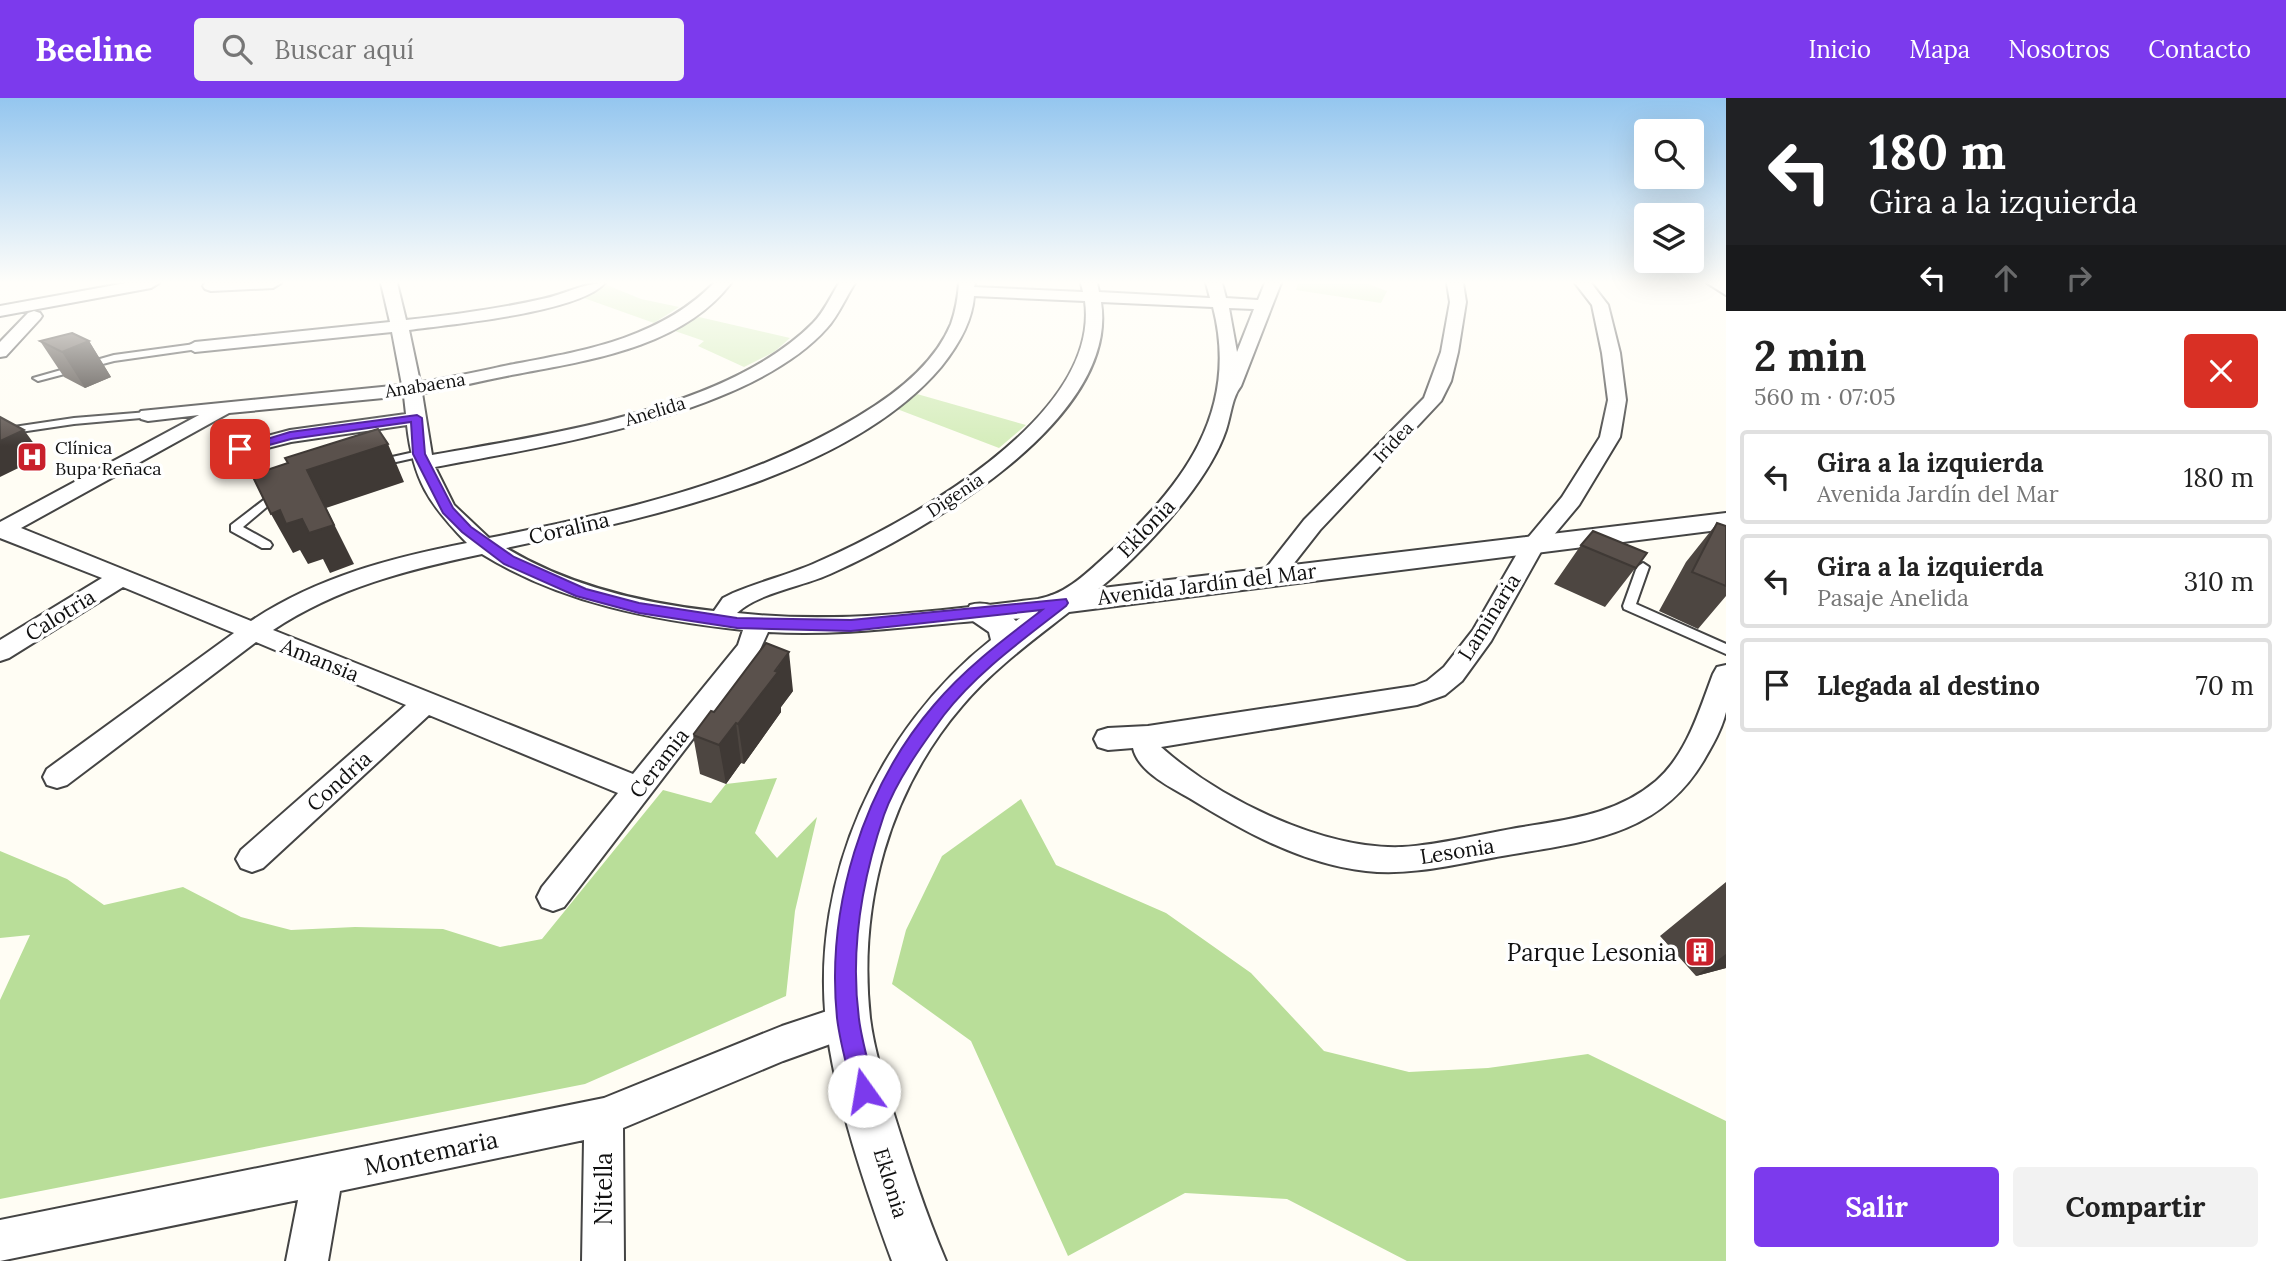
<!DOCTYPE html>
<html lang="es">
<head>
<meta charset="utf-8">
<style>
	:root { --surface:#fff; --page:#f2f2f2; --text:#222; --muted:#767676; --line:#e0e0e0; --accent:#7c3aed }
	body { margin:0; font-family:Lora,serif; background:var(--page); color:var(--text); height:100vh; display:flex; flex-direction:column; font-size:26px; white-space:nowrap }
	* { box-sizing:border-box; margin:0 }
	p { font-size:23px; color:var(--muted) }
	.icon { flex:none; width:38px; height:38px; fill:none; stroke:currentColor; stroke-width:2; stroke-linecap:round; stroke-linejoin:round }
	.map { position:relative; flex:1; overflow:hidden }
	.sheet { display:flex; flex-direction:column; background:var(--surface); width:560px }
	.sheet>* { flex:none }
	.hud { background:#202124; color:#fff; overflow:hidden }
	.controls { position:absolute; left:1634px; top:21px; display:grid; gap:14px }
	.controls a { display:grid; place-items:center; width:70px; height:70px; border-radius:7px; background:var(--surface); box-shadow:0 7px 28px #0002; font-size:35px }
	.pin { position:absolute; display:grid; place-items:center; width:60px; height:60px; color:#fff; margin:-30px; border-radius:14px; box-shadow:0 4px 10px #0006 }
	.me { position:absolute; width:77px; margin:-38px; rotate:347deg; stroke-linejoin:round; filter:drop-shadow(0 0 5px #0008) }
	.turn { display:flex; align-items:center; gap:24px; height:147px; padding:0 28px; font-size:32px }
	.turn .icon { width:91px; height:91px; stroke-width:2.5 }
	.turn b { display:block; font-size:49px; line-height:60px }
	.lanes { display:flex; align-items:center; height:66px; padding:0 28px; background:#0003; justify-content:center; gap:35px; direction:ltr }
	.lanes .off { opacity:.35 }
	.round { display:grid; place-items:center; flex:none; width:74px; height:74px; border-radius:7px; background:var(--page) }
	.headline { display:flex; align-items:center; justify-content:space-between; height:119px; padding:0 28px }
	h1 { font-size:42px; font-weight:800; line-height:52px }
	.cta { display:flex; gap:14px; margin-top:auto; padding:14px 28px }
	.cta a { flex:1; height:80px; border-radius:7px; background:var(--accent); color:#fff; font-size:28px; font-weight:800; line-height:80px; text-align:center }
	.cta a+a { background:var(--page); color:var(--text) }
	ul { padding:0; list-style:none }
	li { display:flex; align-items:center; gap:21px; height:94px; margin:0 14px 10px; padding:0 14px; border:4px solid var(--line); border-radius:7px }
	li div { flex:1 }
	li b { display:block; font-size:26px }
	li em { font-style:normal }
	header { display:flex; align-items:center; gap:42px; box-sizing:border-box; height:98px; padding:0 35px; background:var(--accent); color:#fff }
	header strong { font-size:33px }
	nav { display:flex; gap:38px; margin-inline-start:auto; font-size:24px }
	.search { width:490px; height:63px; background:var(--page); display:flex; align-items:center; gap:18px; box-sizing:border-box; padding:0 24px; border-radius:7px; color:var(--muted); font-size:26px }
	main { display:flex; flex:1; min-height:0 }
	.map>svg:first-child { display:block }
	.green { fill:#d5edbb }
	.forest { fill:#b9de99 }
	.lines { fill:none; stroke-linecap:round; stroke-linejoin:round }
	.service-casing { stroke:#444; stroke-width:4 }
	.minor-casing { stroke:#444; stroke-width:4 }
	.tertiary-casing { stroke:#444; stroke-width:4 }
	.service { fill:#fff; fill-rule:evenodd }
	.minor { fill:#fff; fill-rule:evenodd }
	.tertiary { fill:#fff; fill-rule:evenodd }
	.wall { fill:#4d4641 }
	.shaded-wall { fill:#3f3935 }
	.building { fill:#5a514c; stroke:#3f3935; stroke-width:2 }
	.route { fill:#7c3aed; stroke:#51269a; stroke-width:2 }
	.labels { text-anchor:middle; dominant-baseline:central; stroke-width:7; stroke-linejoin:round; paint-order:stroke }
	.far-street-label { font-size:18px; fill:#111; stroke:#fff }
	.far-poi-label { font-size:18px; fill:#111; stroke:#fff; text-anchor:start }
	.street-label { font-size:21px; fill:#111; stroke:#fff }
	.near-poi-label { font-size:24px; fill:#111; stroke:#fff; text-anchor:end }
	.near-street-label { font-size:24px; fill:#111; stroke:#fff }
</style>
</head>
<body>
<header>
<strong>Beeline</strong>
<div class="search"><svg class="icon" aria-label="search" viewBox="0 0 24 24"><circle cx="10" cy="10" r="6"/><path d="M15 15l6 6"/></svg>Buscar aquí</div>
<nav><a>Inicio</a><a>Mapa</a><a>Nosotros</a><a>Contacto</a></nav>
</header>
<main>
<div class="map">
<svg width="1726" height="1163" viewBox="0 0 1726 1163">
	<rect width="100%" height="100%" fill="#fffdf4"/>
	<path class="green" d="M1298,185H1366L1387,193L1381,205L1296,192Z
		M607,187L641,201L679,209L654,225L581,199Z
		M699,219L790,240L774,254L744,269L698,248L704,243L672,232Z
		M917,296L1026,327L999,350L897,311Z"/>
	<path class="forest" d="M777,680L755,735L777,760L817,719L795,813L786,898L585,986L0,1101V902L30,837L0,840V753L67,781L104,807L183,789L241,819L291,832L355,829L443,831L500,849L542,841L663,692L711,705L726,686Z
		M1021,701L1056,767L1166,815L1251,875L1324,953L1409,974L1488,970L1588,956L1726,1023V1163H1407L1287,1101L1185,1095L1068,1158L971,943L892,886L906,832L942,758Z"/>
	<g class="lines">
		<g class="service-casing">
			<path id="service" d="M195,246L200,249L198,251L114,263L38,283L33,280L114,257Z
				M148,314L152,315V319L74,326L0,337V331L74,320Z
				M419,353L424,356L423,358L378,368L373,365L374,363Z
				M278,391L282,392V396L243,429L270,444L272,447L270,450H262L231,433V427Z
				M1643,465L1649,469L1636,506L1726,546V556L1624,511L1623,508L1637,469Z"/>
		</g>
		<g class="minor-casing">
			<path id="minor" d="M126,185H159L151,190L0,218V208Z
				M205,185H281L273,190L211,193L205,191L203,188Z
				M381,185H397L406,222C452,217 498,211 542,201C564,197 582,185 605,185C578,215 451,226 409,232L420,284C450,280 480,273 509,267C583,253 659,241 714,185H731C682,249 591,262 517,276C485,282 454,290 422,295L432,357C548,336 727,312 813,225C824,214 831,198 839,185H855C846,199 838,218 827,230C750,317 546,348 435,369L454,407L489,440C617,414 744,387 857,319C894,297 934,267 951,226C956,212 958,199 959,185H975L974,189L1083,194L1081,185H1097L1099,194L1210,200L1206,185H1222L1226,200L1258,202L1265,185H1281L1241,288C1232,299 1231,317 1226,332C1218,356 1202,380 1186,401C1160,434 1111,487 1075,507C1047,523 1006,520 975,523C904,529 839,538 768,534L758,556L564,809L553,813L542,809L537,799L542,789L618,695L429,617L263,770L252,774L241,770L236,761L241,752L406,607L256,544L67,687L57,690L47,687L43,679L47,671L234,535L123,489L9,560L0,563V542L102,480L0,440V424L199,317L148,323L141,321L138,317L141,313L402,287L392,234L195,254L186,249L195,244L390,224ZM974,198L1085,203C1101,321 903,427 813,466C787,477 759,484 733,495L723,500L714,513C641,505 569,488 506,450C642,421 847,380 941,269C957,249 972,225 974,198ZM1101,204L1213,209C1240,314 1182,389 1109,455C1088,474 1067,496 1038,501C939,513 837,526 737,515C758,495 804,488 830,476C921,435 1120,323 1101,204ZM1229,210L1254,211L1237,254ZM404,298L406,316L290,332L233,347L230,351L233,355L240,357L291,344L407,327C413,382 429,406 467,445C391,460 317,479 251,523L21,430L229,315ZM482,456C562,505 652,522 743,532L738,547L633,676L273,532C338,489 407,472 482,456Z
				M1447,185H1463L1466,204L1458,254L1451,283L1441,303L1320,432L1280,483L1272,486L1264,483L1260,478L1264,473L1304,422L1424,300L1441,254L1450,204Z
				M1575,185H1591L1608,207L1620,255L1626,302L1620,339L1579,407L1543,450L1491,543L1462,583L1445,597L1417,607L1161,649C1219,701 1323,752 1402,749C1440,747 1484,735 1523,729C1571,721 1617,716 1656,683C1687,656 1699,613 1713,576L1717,569L1726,567C1726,582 1726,600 1726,614C1722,631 1712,648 1704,662C1658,740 1582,744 1502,758C1457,766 1412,778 1366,773C1302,766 1245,734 1191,701C1172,690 1138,674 1133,650L1108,652L1098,649L1094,641L1098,633L1108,630L1148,628L1414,588L1427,583L1444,569L1473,532L1522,447L1562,399L1600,339L1608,302L1602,255L1592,207Z
				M1707,185H1726V197Z
				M34,213L40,215L42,218L40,221L6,258L0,259V244L28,215Z
				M848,906L861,911L866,923L861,935L783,963L623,1030L624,1163H582L584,1042L340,1093L328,1163H286L298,1102L0,1163V1122L604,1000L782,928Z"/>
		</g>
		<g class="tertiary-casing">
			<path id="tertiary" d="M1726,415V431L1069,514C1032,543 992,572 962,608C888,694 858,808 870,920C874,952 884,982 893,1013C909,1064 925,1114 946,1163H892C866,1092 834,998 826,924C811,779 878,631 991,542L989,534L970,521L966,514L970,507C987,502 1004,511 1016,523L1050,498L1061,495Z"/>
		</g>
		<use href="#service" class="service"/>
		<use href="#minor" class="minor"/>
		<use href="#tertiary" class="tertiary"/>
	</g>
	<path class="wall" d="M40,243H89L111,279L85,290L64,279Z
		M1717,425L1726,428V498L1698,531L1659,513L1686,464Z
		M1581,447L1647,455L1605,509L1554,486Z
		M793,593L781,609V614L744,666L741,665L726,686L700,676L693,637L714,614Z
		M1726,784V870L1696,878L1660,838Z"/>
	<path class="shaded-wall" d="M89,243L111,279L85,290L62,254Z
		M24,332L43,358L0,379V343Z
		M388,346L404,384L326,410L354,466L330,475L323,461L308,466L300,452L293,455L271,416L280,412L302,421L307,372Z
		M789,554L793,593L781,609V614L744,666L738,626Z
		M736,625L741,665L726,686L719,647Z
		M1726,856V870L1696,878Z"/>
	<path class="building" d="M72,235L89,243L62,254L40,243Z
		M0,319L24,332L0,343Z
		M378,331L388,346L307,372L334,427L309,435L302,421L286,426L280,412L271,416L252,377L288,365L285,360Z
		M1717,425L1726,428V488L1692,474Z
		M1593,433L1647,455L1636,470L1581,447Z
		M766,545L789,554L775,573L778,574L738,626L736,625L719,647L693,637L711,613L714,614Z"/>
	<linearGradient id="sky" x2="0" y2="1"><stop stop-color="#94c6ef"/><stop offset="0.53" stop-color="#fffefa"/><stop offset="1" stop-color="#fffefa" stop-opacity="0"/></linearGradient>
	<rect width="1726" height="348" fill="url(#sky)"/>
	<path class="route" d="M417,317L422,320L425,356L453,410L471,429L514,459L586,491L639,505L737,520L851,522L1066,501L1068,505L1066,508C1024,541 977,574 944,617C922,647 896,683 884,717C862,782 850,853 859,921C862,945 870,969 875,993L872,1001L864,1005L856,1001L853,993C847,969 840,945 837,920C826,810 862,691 934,607C965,570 1004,541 1042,512L851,533L737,530L639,515L576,498L504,466L462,434L443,415L413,356L411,324L291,341L240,355L234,351L290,334Z"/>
	<defs>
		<g id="hospital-square" transform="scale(1.575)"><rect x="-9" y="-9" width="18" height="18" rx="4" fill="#c9202b" stroke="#fff"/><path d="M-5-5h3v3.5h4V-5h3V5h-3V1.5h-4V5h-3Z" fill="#fff"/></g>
		<g id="building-square" transform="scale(1.575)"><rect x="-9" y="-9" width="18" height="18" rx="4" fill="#c9202b" stroke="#fff"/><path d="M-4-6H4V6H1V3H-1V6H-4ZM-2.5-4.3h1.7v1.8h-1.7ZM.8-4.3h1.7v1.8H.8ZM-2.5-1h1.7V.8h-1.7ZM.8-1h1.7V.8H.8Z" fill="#fff"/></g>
	</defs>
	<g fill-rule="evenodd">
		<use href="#hospital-square" x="32" y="359"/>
		<use href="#building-square" x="1700" y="854"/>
	</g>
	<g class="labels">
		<g class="far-street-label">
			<text transform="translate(425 287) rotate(-9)">Anabaena</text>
			<text transform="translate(655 313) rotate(-17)">Anelida</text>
			<text transform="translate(1393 344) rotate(-47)">Iridea</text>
			<text transform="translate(955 397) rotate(-34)">Digenia</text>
		</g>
		<g class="far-poi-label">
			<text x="55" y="349">Clínica<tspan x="55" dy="21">Bupa Reñaca</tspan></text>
		</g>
		<g class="street-label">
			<text transform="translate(569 430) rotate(-13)">Coralina</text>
			<text transform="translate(1146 430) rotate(-46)">Eklonia</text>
			<text transform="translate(1207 486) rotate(-7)">Avenida Jardín del Mar</text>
			<text transform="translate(60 517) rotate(-32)">Calotria</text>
			<text transform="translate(1489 519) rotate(-58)">Laminaria</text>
			<text transform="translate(320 562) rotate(22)">Amansia</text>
			<text transform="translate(659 665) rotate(-52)">Ceramia</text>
			<text transform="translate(339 683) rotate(-42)">Condria</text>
			<text transform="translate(1457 753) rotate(-9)">Lesonia</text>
			<text transform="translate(891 1085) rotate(73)">Eklonia</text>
		</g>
		<g class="near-poi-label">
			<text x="1677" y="854">Parque Lesonia</text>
		</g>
		<g class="near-street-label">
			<text transform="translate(431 1055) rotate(-12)">Montemaria</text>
			<text transform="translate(603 1091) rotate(-90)">Nitella</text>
		</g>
	</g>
</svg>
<div class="controls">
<a><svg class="icon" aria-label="search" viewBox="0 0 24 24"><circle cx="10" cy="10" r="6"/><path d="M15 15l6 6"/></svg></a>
<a><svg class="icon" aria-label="layers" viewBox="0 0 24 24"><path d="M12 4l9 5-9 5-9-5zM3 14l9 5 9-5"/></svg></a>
</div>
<div class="pin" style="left:240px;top:351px;background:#d93025"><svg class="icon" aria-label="arrive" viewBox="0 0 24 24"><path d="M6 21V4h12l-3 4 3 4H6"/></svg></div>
<svg class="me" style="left:864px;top:993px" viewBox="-20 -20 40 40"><circle r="19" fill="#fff"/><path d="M0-13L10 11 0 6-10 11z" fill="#7c3aed"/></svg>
</div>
<section class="sheet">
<div class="hud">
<div class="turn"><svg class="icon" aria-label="left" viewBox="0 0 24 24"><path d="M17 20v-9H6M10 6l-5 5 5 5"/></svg><div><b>180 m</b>Gira a la izquierda</div></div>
<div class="lanes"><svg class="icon" aria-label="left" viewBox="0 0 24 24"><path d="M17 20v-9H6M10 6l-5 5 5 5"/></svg><svg class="icon off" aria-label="ahead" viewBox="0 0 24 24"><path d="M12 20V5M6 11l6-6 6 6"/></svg><svg class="icon off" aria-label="right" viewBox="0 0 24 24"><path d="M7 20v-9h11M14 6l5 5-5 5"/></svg></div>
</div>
<div class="headline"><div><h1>2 min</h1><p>560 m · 07:05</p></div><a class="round" style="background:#d93025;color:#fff"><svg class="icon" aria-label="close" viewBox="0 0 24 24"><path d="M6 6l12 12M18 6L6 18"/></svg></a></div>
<ul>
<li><svg class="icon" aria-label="left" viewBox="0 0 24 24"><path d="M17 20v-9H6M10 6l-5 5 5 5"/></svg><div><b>Gira a la izquierda</b><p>Avenida Jardín del Mar</p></div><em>180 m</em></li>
<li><svg class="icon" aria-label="left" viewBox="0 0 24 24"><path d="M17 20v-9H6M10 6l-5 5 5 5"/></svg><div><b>Gira a la izquierda</b><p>Pasaje Anelida</p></div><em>310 m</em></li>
<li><svg class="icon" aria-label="arrive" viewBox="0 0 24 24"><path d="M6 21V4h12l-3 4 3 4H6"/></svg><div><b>Llegada al destino</b></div><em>70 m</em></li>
</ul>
<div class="cta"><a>Salir</a><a>Compartir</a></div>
</section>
</main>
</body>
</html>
